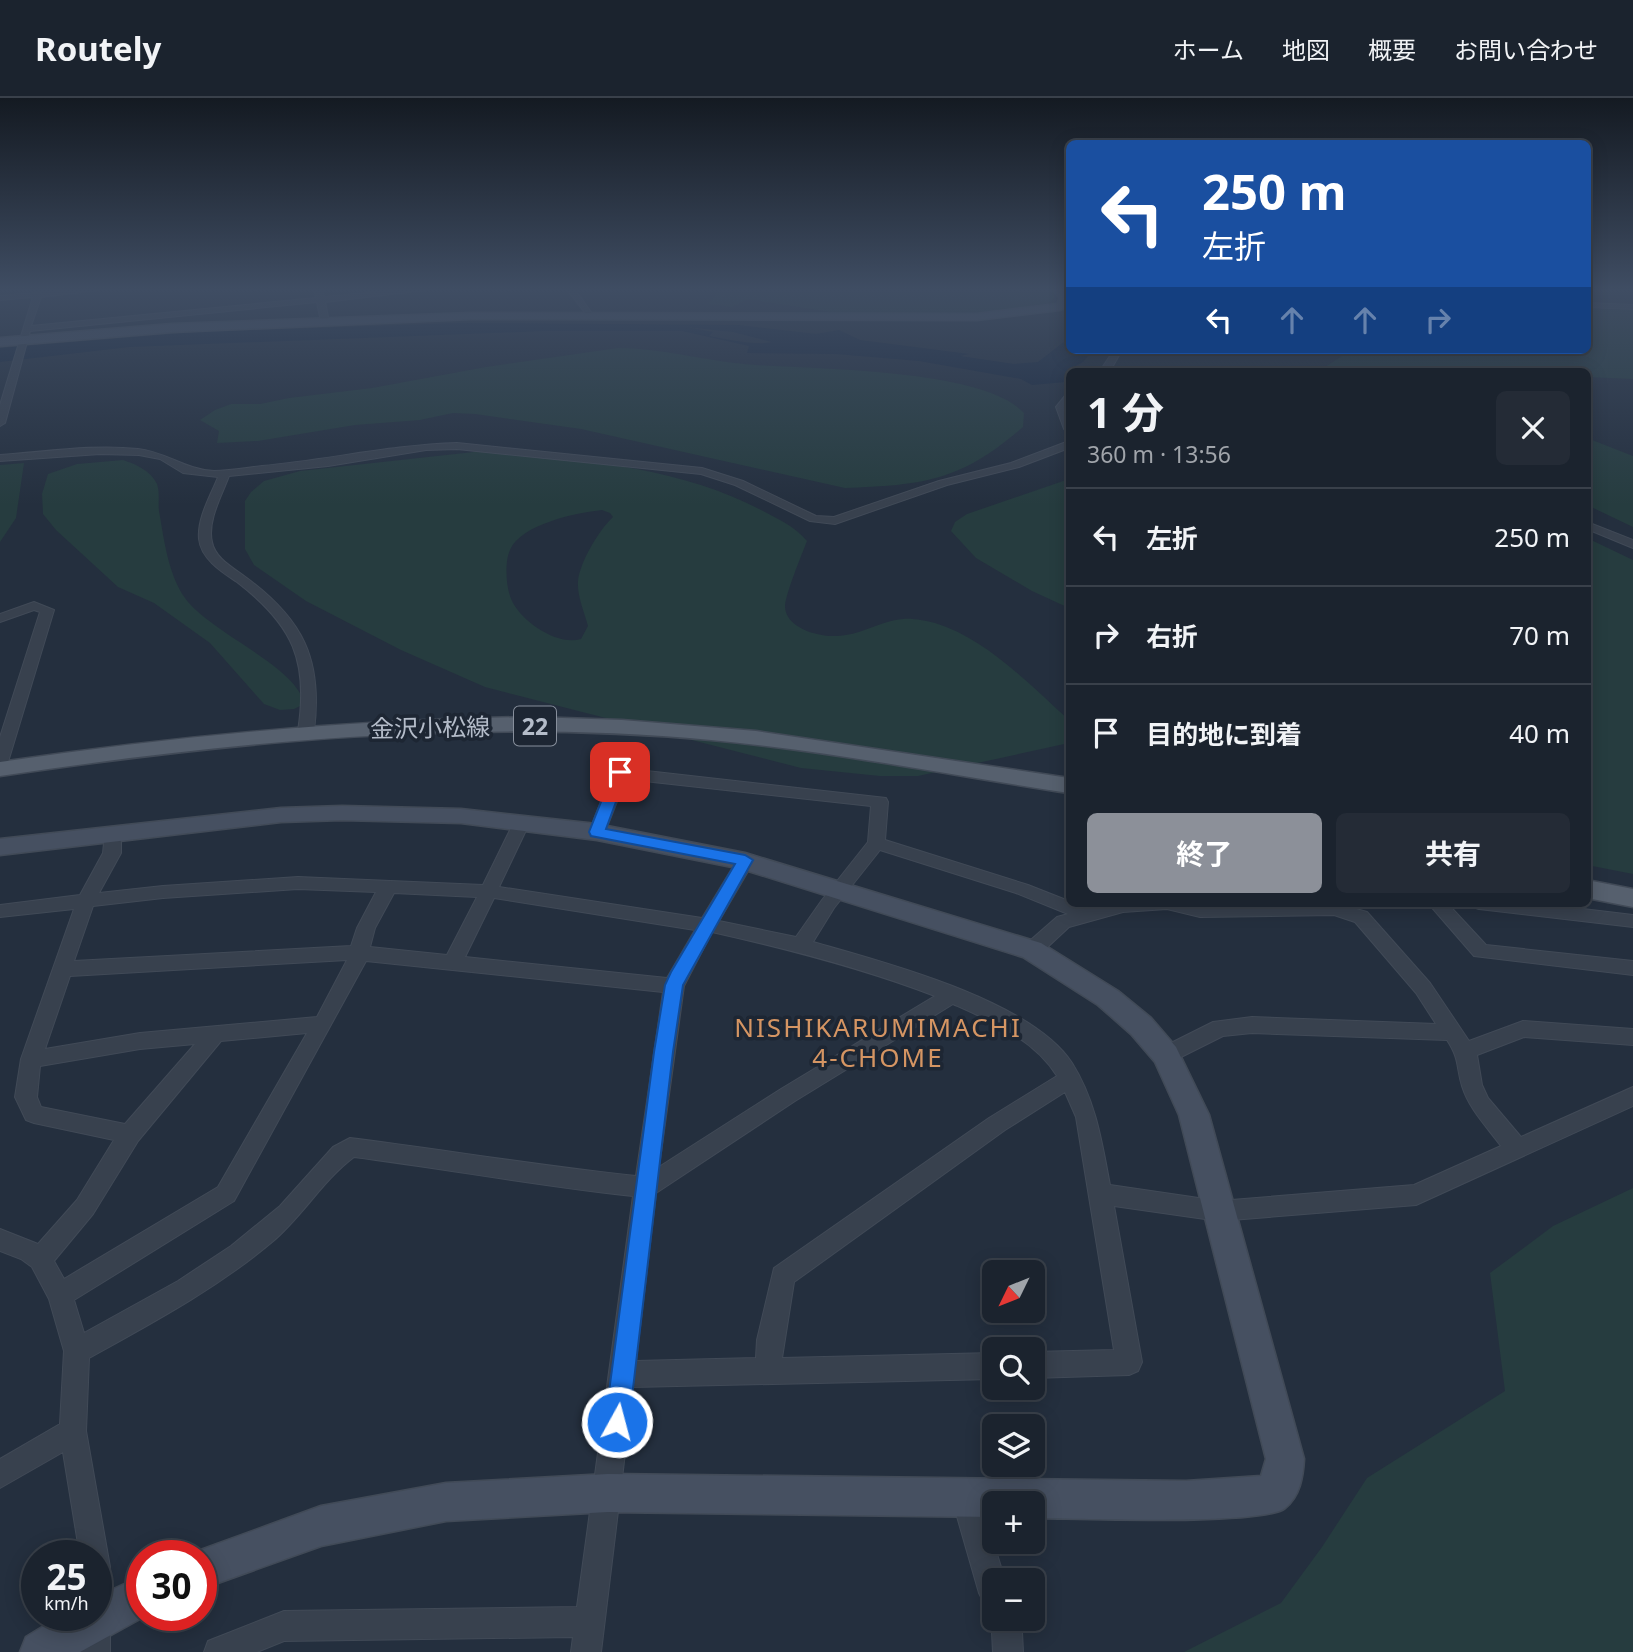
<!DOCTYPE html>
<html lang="ja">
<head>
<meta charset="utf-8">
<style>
	:root { --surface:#1b232e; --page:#242b36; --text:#f1f3f6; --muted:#a0a4aa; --line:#39404a; --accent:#8c9099 }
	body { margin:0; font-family:"Noto Sans","Noto Sans JP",sans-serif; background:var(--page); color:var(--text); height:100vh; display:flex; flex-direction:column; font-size:26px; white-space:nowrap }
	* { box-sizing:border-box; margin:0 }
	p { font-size:23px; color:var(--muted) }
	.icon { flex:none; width:38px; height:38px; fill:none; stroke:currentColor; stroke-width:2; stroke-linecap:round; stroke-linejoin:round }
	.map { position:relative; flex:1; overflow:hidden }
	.drawer { position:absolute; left:1066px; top:270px; width:525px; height:539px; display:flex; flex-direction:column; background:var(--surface); border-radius:10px; box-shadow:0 4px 18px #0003,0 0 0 2px var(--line) }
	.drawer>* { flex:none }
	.hud { position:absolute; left:1066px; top:42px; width:525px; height:214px; border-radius:10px; box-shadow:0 4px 18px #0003,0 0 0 2px var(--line); background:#1a4fa0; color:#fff; overflow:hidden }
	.needle { width:46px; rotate:227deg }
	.controls { position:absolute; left:982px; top:1162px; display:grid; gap:14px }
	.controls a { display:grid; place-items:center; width:63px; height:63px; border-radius:10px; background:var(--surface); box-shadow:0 4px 18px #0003,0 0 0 2px var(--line); font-size:35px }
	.speed { position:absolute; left:21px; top:1442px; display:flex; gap:14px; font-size:35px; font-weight:700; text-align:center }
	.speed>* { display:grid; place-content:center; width:91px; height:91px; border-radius:50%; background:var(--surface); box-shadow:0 4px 18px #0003,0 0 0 2px var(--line); line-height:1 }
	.speed small { font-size:18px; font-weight:400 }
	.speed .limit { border:10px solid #d22; background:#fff; color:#111 }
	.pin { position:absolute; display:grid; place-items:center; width:60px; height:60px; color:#fff; margin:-30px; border-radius:14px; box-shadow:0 4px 10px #0006 }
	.me { position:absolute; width:77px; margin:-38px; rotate:7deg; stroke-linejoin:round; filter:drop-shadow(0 0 5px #0008) }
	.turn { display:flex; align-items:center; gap:24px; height:147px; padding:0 21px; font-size:32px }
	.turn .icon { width:91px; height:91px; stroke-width:2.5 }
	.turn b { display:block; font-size:49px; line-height:60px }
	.lanes { display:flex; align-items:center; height:66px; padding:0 21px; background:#0003; justify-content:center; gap:35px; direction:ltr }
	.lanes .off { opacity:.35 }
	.round { display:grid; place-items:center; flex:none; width:74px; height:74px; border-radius:10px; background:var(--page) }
	.headline { display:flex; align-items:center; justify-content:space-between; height:119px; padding:0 21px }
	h1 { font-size:42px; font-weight:700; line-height:52px }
	.action { display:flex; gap:14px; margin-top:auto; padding:14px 21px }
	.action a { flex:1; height:80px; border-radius:10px; background:var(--accent); color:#fff; font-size:28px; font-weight:700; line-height:80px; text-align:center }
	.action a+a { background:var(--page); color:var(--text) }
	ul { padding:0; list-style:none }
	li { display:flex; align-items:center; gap:21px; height:98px; padding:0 21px; border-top:2px solid var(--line) }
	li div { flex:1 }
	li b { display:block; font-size:26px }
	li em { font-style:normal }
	header { display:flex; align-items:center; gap:42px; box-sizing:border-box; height:98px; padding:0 35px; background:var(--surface); border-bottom:2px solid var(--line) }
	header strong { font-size:33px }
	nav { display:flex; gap:38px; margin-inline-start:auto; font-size:24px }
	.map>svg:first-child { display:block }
	.green { fill:#263c3f; fill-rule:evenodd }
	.water { fill:#17263c; fill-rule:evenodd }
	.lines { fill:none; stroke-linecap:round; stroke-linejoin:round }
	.street-casing { stroke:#414a57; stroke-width:2 }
	.secondary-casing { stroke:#414a57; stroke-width:3 }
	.primary-casing { stroke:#414a57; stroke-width:3 }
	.street { fill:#38414e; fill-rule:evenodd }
	.secondary { fill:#465061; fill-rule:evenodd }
	.primary { fill:#56606e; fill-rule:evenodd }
	.route { fill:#1a73e8; stroke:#114b97; stroke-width:2 }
	.labels { text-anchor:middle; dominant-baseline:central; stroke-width:7; stroke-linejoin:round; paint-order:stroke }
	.shield { fill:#1d2633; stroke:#878f9c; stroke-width:2 }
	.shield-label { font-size:23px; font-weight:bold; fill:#b4bcc9 }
	.street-label { font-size:24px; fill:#b4bcc9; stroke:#1d2633 }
	.neighbourhood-label { font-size:26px; letter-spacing:2px; fill:#d59563; stroke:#1d2633 }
</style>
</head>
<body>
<header>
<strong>Routely</strong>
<nav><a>ホーム</a><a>地図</a><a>概要</a><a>お問い合わせ</a></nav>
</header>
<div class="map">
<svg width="1633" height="1554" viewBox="0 0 1633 1554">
	<rect width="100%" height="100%" fill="#242f3e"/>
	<path class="green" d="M690,190H1041L1049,192L1054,199L1050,205L977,216H843L748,201L732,209L708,206L718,194Z
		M1587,211L1633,212V281L1587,279V273H1319L1351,252H1587Z
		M618,250C660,250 702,262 744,266C807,272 982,269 1024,315L1023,329C961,383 925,387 845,390L581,331L475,316L453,315L420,322L355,327L258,343L217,345L219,333L200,322L215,312L231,306H260L289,300L372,290L486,269Z
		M1587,340L1633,358V429L1587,407Z
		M492,352C585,363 680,369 763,413C780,422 794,428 807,443C802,456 785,497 785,509C786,530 818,539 836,538C859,538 880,523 903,521C913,520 926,523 935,525C987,541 1030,587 1069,622V645L918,678H880L801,670L485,589L401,552L306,503L254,467L245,451V403L251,394L264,383L300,373ZM602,412L610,415L613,419C599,432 580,464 578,483C577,498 584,513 588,528L581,541C558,548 524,525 513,505C506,493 504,465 510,452C521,426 576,415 602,412Z
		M123,362C136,366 151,373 157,386C160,394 158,405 159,413C164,441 168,476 185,500C209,534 298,569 304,606L294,611L280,612L264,606L210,545L154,505L118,489L56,432L43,416L42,396L48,376L77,366Z
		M24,365L16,420L0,444V367Z
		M1069,381V510L1032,493L976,460L951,433L955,424L967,416Z
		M1587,440L1633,462V776L1587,767Z
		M1633,1090V1554H1184L1281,1505L1322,1449L1367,1380L1505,1293L1490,1175L1553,1128Z"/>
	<path class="water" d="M459,225L738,227L816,236L839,232L860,242L969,256L960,258L1014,266L1038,264L1069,240V252H1093L1083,264L1065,274L1068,278L1065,284L1032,287L1021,281L919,263L836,256L747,255L749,248L682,233H544L129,249L0,264V250L196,234ZM686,229L733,234L772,244C758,248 724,241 709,238L713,234Z"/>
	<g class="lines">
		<g class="street-casing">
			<path id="street" d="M89,190H114L41,199L31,228L316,200L314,190H322L324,199L419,190H442L325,204L329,224L325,227L321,224L317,204L30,233L5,325L0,328V307L33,199L0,202V198Z
				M566,190H574L595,220H589Z
				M1587,205L1633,207V211L1587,209Z
				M1114,252H1122L1110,273H1100Z
				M1069,293V303L1066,309L1069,318V334L1064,331L1056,309Z
				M1069,343V350L1019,369L947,387L835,426L810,423L735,387L701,376L457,351L426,352L328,368L229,378C222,397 207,423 212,444C215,460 232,469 244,478C303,521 323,561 314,633L306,638L298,633C309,563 293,527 237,484C222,474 201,461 199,441C197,420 211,397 218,379L183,375L160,361L139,357L100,356L0,363V357C45,354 93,346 138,351C166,354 186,372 214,373C229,373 246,370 262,368C327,362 392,347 457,345L702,370L743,383L816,418L834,419L939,383L1011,365Z
				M1587,424L1633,442V450L1587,431Z
				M34,504L54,512L8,664L0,669V639L40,514L34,512L0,524V516Z
				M620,670L886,700L888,704L885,742L1028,787L1089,811L1110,805H1335L1367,814L1430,885L1469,943L1523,923L1633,931V947L1524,939L1477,957L1482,987L1488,1000L1521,1039L1633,989V1008L1416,1107L1219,1123L1114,1108L1142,1264L1138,1273L1129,1277L1032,1280V1254L1114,1252L1076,1019L1065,994L1005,1032L794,1184L782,1260L994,1255V1281L633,1289L601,1554H571L573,1539L284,1543L257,1554H204L208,1543L284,1513L577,1509L633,1098C539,1088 447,1071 354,1059C322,1083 302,1119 272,1144C216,1191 152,1225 89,1260L86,1333L110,1469V1554H80L81,1517H96V1458H80L63,1354L0,1390V1361L60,1326L64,1253L49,1201L32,1169L21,1161L0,1153V1131L38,1146L77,1102L114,1042L34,1025L26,1022L15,999L21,961L74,811L0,819V807L80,797L103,755L105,735L113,729L121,735V755L99,795L163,788L298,779L483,787L513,726L521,721L529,726L499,789L702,820L739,759L745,757L754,763L719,823L796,839L822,802L868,744L871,708L626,681L605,734L603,738H591L589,734L612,675ZM880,752L1016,795L1068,816L1057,819L1025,847L1023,852L1025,857H1039L1069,829L1123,814L1167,811L1200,819L1334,817L1355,824L1416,895L1436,926L1252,919L1213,924L1159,951L1156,957L1159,963L1166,965L1173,963L1223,938L1252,935L1447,942C1460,962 1456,968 1462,988C1469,1011 1487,1029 1501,1048L1414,1087L1219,1103L1110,1087C1102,1045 1096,1003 1072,965C1031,902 883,864 813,844L834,810ZM298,791L376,794L357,830L351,848L74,863L93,808L163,800ZM394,795L477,799L447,857L370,849L375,830ZM494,800L695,832L667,880L465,859ZM712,834C788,851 862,870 935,898L781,991L659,1069L684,888ZM347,862L317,919L140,935L45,951L70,878ZM366,863L663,894L636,1078C540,1068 446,1052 350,1040L333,1049L280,1108L231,1148L178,1183L84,1235L74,1202L234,1103ZM953,906C991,923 1034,941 1057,978L989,1020L774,1170L757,1242L756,1260L636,1263L656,1095L795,1003ZM307,935L218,1089L64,1181L54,1163L93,1116L138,1043L221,943ZM195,946L125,1026L41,1009L37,999L40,968L140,951Z
				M1428,805H1447L1486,847L1633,863V877L1474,858Z
				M1470,805H1533L1633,817V829L1479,811L1473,809Z
				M966,1387L976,1391L980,1401L1005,1482H994V1521H1017L1022,1534L1023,1554H993L992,1534L987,1521L994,1510L984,1505L979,1495L952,1401L956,1391Z"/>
		</g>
		<g class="secondary-casing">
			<path id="secondary" d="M1052,190H1063L1069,196V208L1060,212L977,222L471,221L172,234L0,248V240L172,226L471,215L977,216L1057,206L1060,200Z
				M342,708L461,711L597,726L745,755L1041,845L1118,893L1151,920L1176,949L1209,1017L1304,1361C1303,1379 1300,1398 1285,1410C1264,1428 1071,1420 1032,1420V1405H994V1419L608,1414L446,1423L321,1448L201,1491V1458L187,1457L321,1408L446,1385L608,1376L1186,1383L1261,1378L1266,1361L1179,1017L1155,964L1131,936L1098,907L1023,859L742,771L597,742L461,725L342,722L281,724L0,757V741L281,710Z
				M142,1478V1517H147L80,1554H20L26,1539L62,1517H96V1499Z"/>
		</g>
		<g class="primary-casing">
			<path id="primary" d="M533,619L622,622L756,633L1069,680V695C950,677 831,653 711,642C473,620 236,643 0,678V664C177,638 354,621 533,619Z
				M1587,782L1633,791V809L1587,800Z"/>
		</g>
		<use href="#street" class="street"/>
		<use href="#secondary" class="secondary"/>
		<use href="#primary" class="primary"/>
	</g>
	<linearGradient id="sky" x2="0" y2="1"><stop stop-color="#141a22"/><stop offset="0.47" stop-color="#3f4d63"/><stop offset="1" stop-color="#3f4d63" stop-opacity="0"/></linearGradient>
	<rect width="1633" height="407" fill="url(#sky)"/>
	<path class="route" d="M620,670L627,674L606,731L745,757L753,762L683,887L673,954L629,1324L625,1332L617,1336L608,1332L605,1324L654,954L665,887L671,874L735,766L591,738L589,734L613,674Z"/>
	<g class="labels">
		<rect class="shield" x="514" y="608.5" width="42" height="39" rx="5"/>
		<g class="shield-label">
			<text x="535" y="628">22</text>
		</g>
		<g class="street-label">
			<text transform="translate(430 629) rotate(-1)">金沢小松線</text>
		</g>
		<g class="neighbourhood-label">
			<text x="878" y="929">NISHIKARUMIMACHI<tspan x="878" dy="30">4-CHOME</tspan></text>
		</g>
	</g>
</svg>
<div class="controls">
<a><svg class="needle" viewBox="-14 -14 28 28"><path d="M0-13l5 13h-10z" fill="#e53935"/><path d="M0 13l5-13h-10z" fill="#a0a4aa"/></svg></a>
<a><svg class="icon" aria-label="search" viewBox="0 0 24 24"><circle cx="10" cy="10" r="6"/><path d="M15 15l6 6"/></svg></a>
<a><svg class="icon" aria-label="layers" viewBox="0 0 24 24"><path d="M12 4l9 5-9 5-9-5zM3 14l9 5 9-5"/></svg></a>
<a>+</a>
<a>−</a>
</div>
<div class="speed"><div>25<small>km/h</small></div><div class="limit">30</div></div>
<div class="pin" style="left:620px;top:674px;background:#d93025"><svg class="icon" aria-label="arrive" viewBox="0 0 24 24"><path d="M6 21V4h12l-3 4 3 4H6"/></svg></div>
<svg class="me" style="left:617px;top:1324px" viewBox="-20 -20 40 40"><circle r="17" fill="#1a73e8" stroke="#fff" stroke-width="3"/><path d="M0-11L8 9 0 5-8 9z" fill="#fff"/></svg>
<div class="hud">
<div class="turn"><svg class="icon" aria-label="left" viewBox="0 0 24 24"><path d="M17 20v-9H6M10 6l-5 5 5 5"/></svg><div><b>250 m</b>左折</div></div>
<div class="lanes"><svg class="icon" aria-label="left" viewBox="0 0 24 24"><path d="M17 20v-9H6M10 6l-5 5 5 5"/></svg><svg class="icon off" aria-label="ahead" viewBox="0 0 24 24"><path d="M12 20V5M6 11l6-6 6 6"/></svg><svg class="icon off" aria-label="ahead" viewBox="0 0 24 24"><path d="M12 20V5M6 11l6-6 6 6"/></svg><svg class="icon off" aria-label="right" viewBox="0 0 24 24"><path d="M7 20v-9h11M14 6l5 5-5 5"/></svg></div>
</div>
<section class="drawer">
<div class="headline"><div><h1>1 分</h1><p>360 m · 13:56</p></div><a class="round"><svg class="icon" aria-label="close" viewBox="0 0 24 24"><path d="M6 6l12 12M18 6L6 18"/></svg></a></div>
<ul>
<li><svg class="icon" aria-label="left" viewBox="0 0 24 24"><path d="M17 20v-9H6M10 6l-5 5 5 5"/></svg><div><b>左折</b></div><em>250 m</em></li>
<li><svg class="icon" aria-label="right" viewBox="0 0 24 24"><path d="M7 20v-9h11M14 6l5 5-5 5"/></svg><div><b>右折</b></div><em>70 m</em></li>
<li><svg class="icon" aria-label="arrive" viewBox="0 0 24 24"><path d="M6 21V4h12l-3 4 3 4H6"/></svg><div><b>目的地に到着</b></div><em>40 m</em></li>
</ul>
<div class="action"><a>終了</a><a>共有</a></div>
</section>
</div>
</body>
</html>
